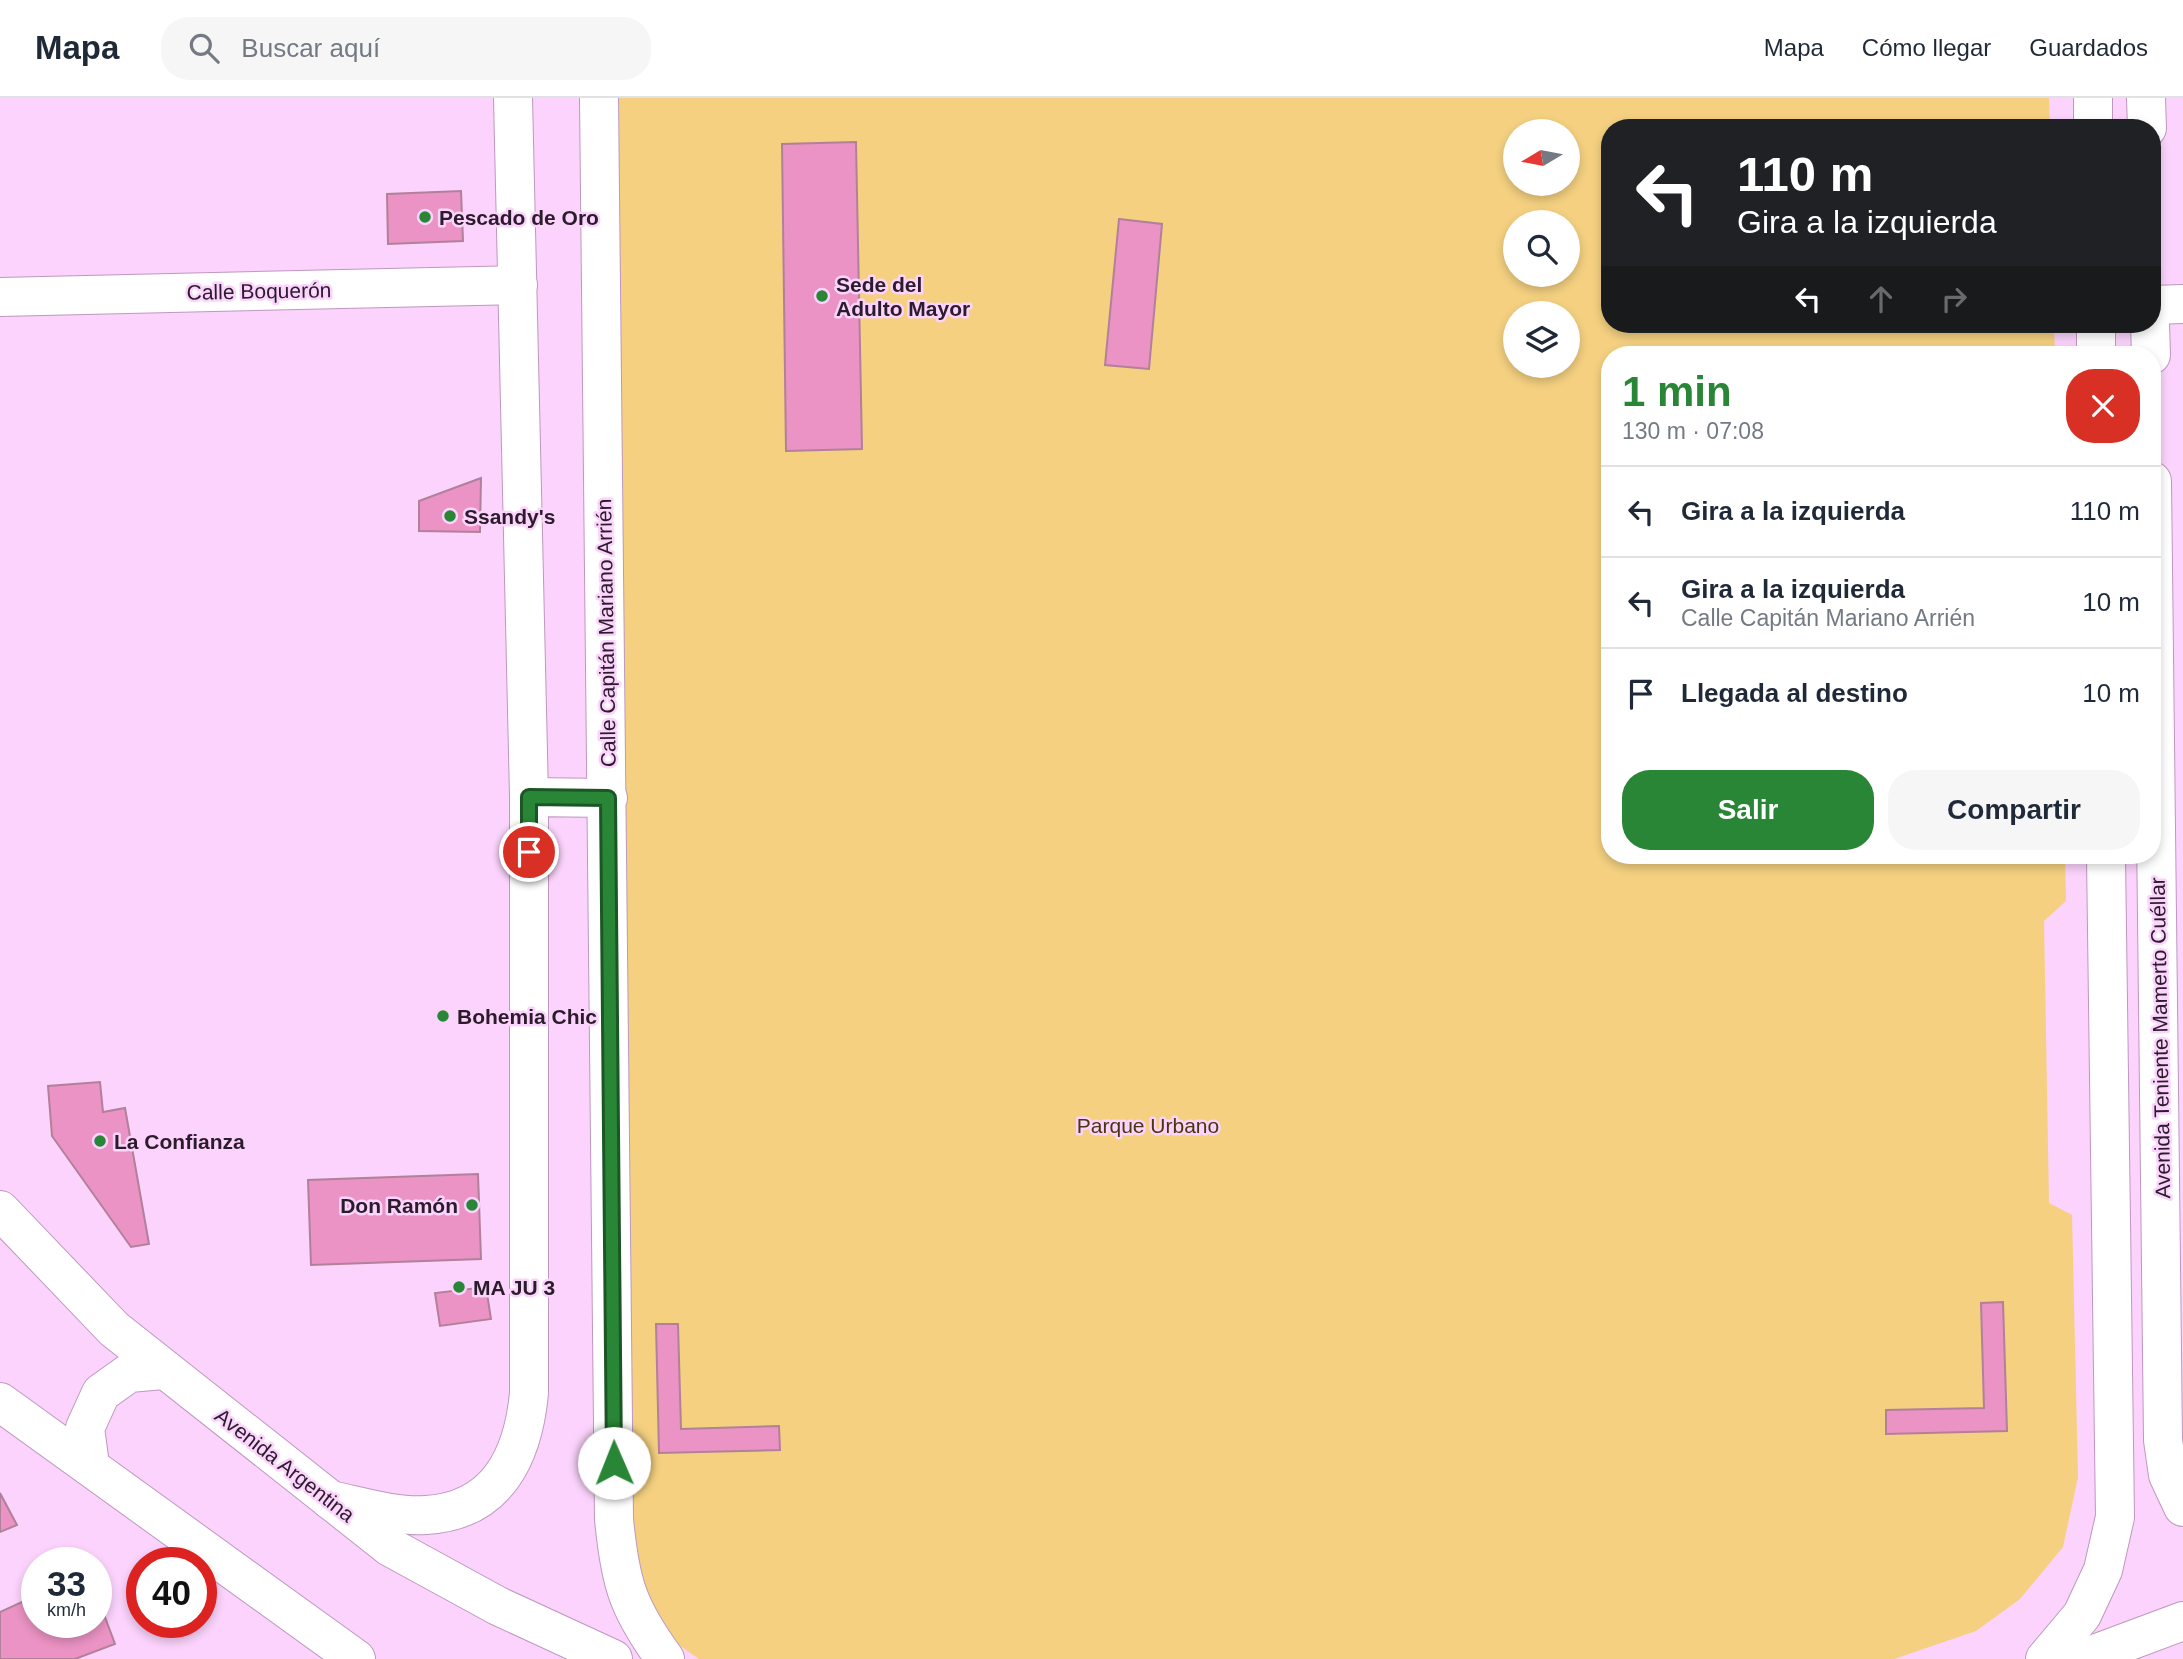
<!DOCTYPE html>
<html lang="es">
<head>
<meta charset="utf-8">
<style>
	:root { --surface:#fff; --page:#f6f6f7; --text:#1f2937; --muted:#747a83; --line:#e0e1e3; --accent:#298637 }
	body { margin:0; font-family:Arial,sans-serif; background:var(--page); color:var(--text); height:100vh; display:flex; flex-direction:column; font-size:26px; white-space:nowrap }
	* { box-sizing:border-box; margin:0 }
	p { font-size:23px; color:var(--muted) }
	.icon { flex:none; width:38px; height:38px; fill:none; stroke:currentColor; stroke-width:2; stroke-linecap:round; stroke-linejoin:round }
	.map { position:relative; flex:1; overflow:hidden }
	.drawer { position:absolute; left:1601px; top:248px; width:560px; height:518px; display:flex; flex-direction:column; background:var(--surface); border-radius:28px; box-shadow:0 4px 10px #0003 }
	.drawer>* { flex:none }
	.guide { position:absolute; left:1601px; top:21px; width:560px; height:214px; border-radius:28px; box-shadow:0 4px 10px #0003; background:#202124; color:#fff; overflow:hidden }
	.needle { width:46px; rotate:260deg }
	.tools { position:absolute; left:1503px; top:21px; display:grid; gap:14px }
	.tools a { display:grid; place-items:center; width:77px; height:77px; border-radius:50%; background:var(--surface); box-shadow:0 4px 10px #0003; font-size:35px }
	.speed { position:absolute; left:21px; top:1449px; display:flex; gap:14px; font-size:35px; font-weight:700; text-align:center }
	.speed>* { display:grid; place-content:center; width:91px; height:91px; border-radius:50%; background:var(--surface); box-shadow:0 4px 10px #0003; line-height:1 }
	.speed small { font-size:18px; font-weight:400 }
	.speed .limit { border:10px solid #d22; background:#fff; color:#111 }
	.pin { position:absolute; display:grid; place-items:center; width:60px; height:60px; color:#fff; margin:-30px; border:4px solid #fff; border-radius:50%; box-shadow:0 2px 7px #0007 }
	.me { position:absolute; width:77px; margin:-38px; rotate:359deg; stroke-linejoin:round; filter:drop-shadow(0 0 5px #0008) }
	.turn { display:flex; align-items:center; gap:24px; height:147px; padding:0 21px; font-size:32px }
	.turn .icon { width:91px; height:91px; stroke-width:2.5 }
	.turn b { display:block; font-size:49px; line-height:60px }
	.lanes { display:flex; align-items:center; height:66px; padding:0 21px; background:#0003; justify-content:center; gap:35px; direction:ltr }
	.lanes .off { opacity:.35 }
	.round { display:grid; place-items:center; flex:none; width:74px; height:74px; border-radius:28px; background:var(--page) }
	.summary { display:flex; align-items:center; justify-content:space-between; height:119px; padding:0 21px }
	h1 { font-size:42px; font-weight:700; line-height:52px; color:var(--accent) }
	.cta { display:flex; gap:14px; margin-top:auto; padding:14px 21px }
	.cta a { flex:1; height:80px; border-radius:28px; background:var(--accent); color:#fff; font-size:28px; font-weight:700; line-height:80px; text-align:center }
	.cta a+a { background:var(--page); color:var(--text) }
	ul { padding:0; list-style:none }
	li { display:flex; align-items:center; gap:21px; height:91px; padding:0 21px; border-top:2px solid var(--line) }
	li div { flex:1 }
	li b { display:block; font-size:26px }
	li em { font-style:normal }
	header { display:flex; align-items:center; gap:42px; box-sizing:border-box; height:98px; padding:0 35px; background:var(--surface); border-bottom:2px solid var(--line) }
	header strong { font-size:33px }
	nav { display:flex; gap:38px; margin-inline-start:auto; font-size:24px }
	.search { width:490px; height:63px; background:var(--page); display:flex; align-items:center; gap:18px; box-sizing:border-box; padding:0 24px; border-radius:28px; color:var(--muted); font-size:26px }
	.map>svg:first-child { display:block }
	.green { fill:#f4d080; fill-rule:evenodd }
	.building { fill:#eb93c4; stroke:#b1809a; stroke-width:2 }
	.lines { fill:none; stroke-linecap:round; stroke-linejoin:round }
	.minor-casing { stroke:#be98bf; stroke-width:40 }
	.tertiary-casing { stroke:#be98bf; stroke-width:40 }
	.secondary-casing { stroke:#be98bf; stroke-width:40 }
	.minor { stroke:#fff; stroke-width:38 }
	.tertiary { stroke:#fff; stroke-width:38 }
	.secondary { stroke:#fff; stroke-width:38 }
	.route-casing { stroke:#1b5724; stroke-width:18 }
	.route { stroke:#298637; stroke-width:12 }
	.poi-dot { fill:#298637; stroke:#fbd3fc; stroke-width:2.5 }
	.labels { text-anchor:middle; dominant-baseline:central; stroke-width:5; stroke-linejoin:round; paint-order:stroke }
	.poi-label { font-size:21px; font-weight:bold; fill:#2b1c2b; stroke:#fbd3fc; text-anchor:start }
	.street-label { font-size:21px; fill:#2b1c2b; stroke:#fbd3fc }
	.park-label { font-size:21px; fill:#48370e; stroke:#fbd3fc }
</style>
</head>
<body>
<header>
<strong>Mapa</strong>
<div class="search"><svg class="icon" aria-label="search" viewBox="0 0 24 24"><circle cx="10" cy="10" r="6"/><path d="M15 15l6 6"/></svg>Buscar aquí</div>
<nav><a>Mapa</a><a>Cómo llegar</a><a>Guardados</a></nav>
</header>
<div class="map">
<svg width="2183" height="1561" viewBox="0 0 2183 1561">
	<rect width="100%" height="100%" fill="#fbd3fc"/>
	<path class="green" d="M607,0H2049L2050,30H1610V226H2054L2055,257H1610V758H2065L2066,803L2044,823L2049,1105L2072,1117L2078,1379L2063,1449L2020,1501L1976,1533L1894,1561H699L657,1532L626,1483ZM1516,33H1568V86H1516ZM1516,124H1568V177H1516ZM1516,215H1568V268H1516Z"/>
	<path class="building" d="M856,44L862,351L786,353L782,46Z
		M461,93L463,143L388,146L387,96Z
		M1119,121L1162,126L1149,271L1105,267Z
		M481,380L480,434L419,433V403Z
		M100,984L103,1014L125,1010L149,1146L131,1149L52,1038L48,988Z
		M478,1076L481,1161L311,1167L308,1082Z
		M486,1189L491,1221L440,1228L435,1195Z
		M2003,1204L2007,1333L1886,1336V1312L1984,1310L1981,1205Z
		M656,1226H678L681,1331L779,1328L780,1352L659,1355Z
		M0,1395L17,1427L0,1434Z
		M96,1495L115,1546L75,1561H0V1514L37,1497V1524H96Z"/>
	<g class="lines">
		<g class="minor-casing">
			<path id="minor" d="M0,199L518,187
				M2152,207L2183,206"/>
		</g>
		<g class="tertiary-casing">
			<path id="tertiary" d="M599,0L614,1421C620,1484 627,1509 665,1561
				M2093,0V30
				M2146,0L2147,30
				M2096,226V257
				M2150,226L2151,257
				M2152,383L2163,1342L2168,1377L2183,1409
				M529,699L608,700
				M330,1402C360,1408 394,1419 426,1417C497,1413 523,1359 529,1295V699L513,0
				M2045,1561L2082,1517L2103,1472L2115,1419L2106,758"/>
		</g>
		<g class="secondary-casing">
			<path id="secondary" d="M0,1112L114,1231L390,1449L498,1508L613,1561
				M0,1304L356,1561
				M90,1367L85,1330L101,1295L129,1275L163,1272
				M2081,1561L2183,1523"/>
		</g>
		<use href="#minor" class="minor"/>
		<use href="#tertiary" class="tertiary"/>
		<use href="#secondary" class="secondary"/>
	</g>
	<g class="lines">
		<g class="route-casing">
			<path id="route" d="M529,754V699L608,700L614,1365"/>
		</g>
		<use href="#route" class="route"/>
	</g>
	<g class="poi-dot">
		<circle cx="425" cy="119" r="7"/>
		<circle cx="822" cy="198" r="7"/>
		<circle cx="450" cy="418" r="7"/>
		<circle cx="443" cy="918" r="7"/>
		<circle cx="100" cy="1043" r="7"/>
		<circle cx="472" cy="1107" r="7"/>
		<circle cx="459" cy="1189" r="7"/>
	</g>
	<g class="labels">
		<g class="poi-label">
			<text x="439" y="119">Pescado de Oro</text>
			<text x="836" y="186">Sede del<tspan x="836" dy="24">Adulto Mayor</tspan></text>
			<text x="464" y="418">Ssandy's</text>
			<text x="457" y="918">Bohemia Chic</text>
			<text x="114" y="1043">La Confianza</text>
			<text x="458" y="1107" text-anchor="end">Don Ramón</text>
			<text x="473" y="1189">MA JU 3</text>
		</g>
		<g class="street-label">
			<text transform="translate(259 193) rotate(-1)">Calle Boquerón</text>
			<text transform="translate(606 535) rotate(-91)">Calle Capitán Mariano Arrién</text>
			<text transform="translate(2160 940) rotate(-91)">Avenida Teniente Mamerto Cuéllar</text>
			<text transform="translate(285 1367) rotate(38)">Avenida Argentina</text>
		</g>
		<g class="park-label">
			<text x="1148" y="1027">Parque Urbano</text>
		</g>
	</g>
</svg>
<div class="tools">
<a><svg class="needle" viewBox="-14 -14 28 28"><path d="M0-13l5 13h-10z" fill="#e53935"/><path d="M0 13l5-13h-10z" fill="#747a83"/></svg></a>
<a><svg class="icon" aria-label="search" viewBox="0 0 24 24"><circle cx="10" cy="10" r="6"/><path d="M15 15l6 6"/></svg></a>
<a><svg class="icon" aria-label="layers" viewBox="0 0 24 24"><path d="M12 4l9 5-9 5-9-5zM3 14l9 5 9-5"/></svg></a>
</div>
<div class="speed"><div>33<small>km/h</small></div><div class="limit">40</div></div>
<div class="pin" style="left:529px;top:754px;background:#d93025"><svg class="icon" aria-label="arrive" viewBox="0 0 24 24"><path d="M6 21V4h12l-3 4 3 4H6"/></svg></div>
<svg class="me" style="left:614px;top:1365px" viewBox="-20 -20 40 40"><circle r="19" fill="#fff"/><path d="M0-13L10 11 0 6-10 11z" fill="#298637"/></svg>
<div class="guide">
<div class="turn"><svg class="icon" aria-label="left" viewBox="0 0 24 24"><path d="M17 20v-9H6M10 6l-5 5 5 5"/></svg><div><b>110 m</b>Gira a la izquierda</div></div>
<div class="lanes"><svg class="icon" aria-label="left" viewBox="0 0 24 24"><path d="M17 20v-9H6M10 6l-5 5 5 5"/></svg><svg class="icon off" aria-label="ahead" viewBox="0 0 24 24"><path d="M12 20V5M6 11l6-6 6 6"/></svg><svg class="icon off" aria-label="right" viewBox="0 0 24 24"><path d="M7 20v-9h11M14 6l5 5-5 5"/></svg></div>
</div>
<section class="drawer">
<div class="summary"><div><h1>1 min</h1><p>130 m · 07:08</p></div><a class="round" style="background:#d93025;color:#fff"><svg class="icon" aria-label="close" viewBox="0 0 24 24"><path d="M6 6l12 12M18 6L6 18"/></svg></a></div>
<ul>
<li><svg class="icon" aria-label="left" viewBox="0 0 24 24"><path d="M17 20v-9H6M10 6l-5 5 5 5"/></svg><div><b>Gira a la izquierda</b></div><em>110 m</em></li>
<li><svg class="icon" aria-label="left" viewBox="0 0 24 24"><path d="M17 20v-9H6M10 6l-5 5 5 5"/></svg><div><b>Gira a la izquierda</b><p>Calle Capitán Mariano Arrién</p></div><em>10 m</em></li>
<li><svg class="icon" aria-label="arrive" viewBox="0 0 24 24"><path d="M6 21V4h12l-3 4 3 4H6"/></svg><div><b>Llegada al destino</b></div><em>10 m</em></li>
</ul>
<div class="cta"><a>Salir</a><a>Compartir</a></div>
</section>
</div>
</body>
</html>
